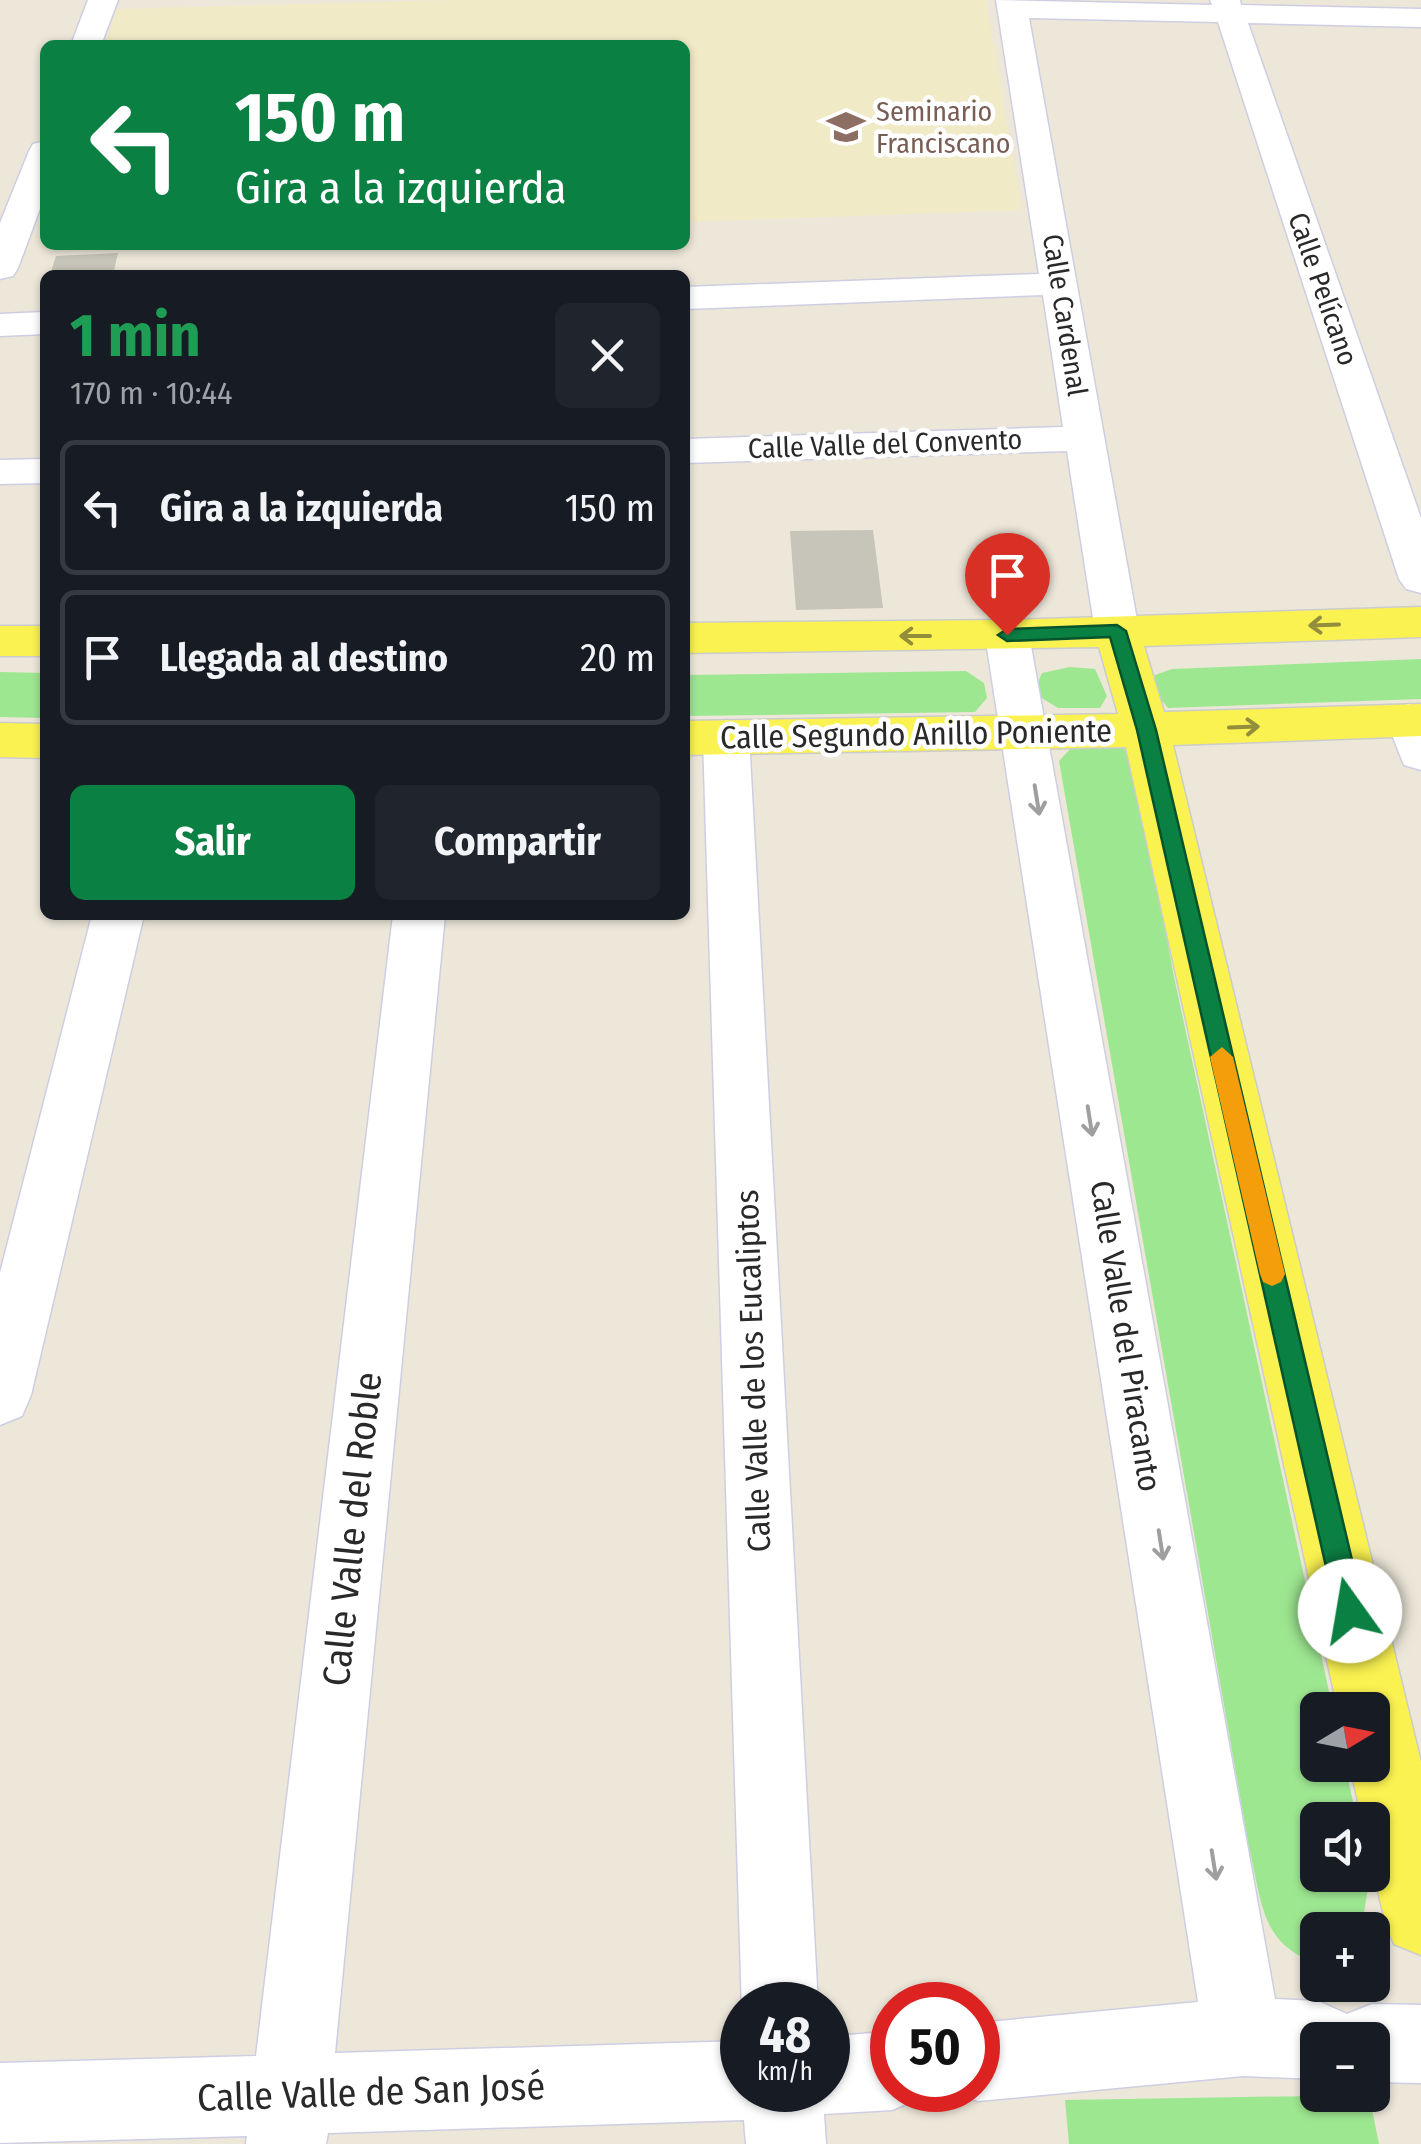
<!DOCTYPE html>
<html lang="es">
<head>
<meta charset="utf-8">
<style>
	:root { --surface:#171b24; --page:#20242c; --text:#f1f3f6; --muted:#9ea1a6; --line:#363941; --accent:#0b8043 }
	body { margin:0; font-family:"Fira Sans Condensed",sans-serif; background:var(--page); color:var(--text); height:100vh; display:flex; flex-direction:column; font-size:38px; white-space:nowrap }
	* { box-sizing:border-box; margin:0 }
	p { font-size:32px; color:var(--muted) }
	.icon { flex:none; width:55px; height:55px; fill:none; stroke:currentColor; stroke-width:2; stroke-linecap:round; stroke-linejoin:round }
	.map { position:relative; flex:1; overflow:hidden }
	.side { position:absolute; left:40px; top:270px; width:650px; height:650px; display:flex; flex-direction:column; background:var(--surface); border-radius:15px; box-shadow:0 2px 8px #0004 }
	.side>* { flex:none }
	.hud { position:absolute; left:40px; top:40px; width:650px; height:210px; border-radius:15px; box-shadow:0 2px 8px #0004; background:#0b8043; color:#fff; overflow:hidden }
	.needle { width:65px; rotate:80deg }
	.buttons { position:absolute; left:1300px; top:1692px; display:grid; gap:20px }
	.buttons a { display:grid; place-items:center; width:90px; height:90px; border-radius:15px; background:var(--surface); box-shadow:0 2px 8px #0004; font-size:50px }
	.speed { position:absolute; left:720px; top:1982px; display:flex; gap:20px; font-size:50px; font-weight:700; text-align:center }
	.speed>* { display:grid; place-content:center; width:130px; height:130px; border-radius:50%; background:var(--surface); box-shadow:0 2px 8px #0004; line-height:1 }
	.speed small { font-size:25px; font-weight:400 }
	.speed .limit { border:15px solid #d22; background:#fff; color:#111 }
	.pin { position:absolute; display:grid; place-items:center; width:85px; height:85px; color:#fff; margin:-102px -42px; border-radius:50% 50% 50% 0; rotate:-45deg; box-shadow:0 0 10px #0007 }
	.pin .icon { rotate:45deg }
	.me { position:absolute; width:110px; margin:-55px; rotate:347deg; stroke-linejoin:round; filter:drop-shadow(0 0 8px #0008) }
	.turn { display:flex; align-items:center; gap:35px; height:210px; padding:0 30px; font-size:45px }
	.turn .icon { width:130px; height:130px; stroke-width:2.5 }
	.turn b { display:block; font-size:70px; line-height:85px }
	.round { display:grid; place-items:center; flex:none; width:105px; height:105px; border-radius:15px; background:var(--page) }
	.summary { display:flex; align-items:center; justify-content:space-between; height:170px; padding:0 30px }
	h1 { font-size:60px; font-weight:700; line-height:75px; color:#1e9e55 }
	.button { display:flex; gap:20px; margin-top:auto; padding:20px 30px }
	.button a { flex:1; height:115px; border-radius:15px; background:var(--accent); color:#fff; font-size:40px; font-weight:700; line-height:115px; text-align:center }
	.button a+a { background:var(--page); color:var(--text) }
	ul { padding:0; list-style:none }
	li { display:flex; align-items:center; gap:30px; height:135px; margin:0 20px 15px; padding:0 10px; border:5px solid var(--line); border-radius:15px }
	li div { flex:1 }
	li b { display:block; font-size:38px }
	li em { font-style:normal }
	.map>svg:first-child { display:block }
	.education { fill:#f0eac7 }
	.green { fill:#9ee791 }
	.building { fill:#c7c4b9 }
	.lines { fill:none; stroke-linecap:round; stroke-linejoin:round }
	.minor-casing { stroke:#cecee3; stroke-width:3 }
	.major-casing { stroke:#ccc; stroke-width:3 }
	.minor { fill:#fff; fill-rule:evenodd }
	.major { fill:#faf250; fill-rule:evenodd }
	.oneway { stroke:#928e3c }
	.oneway2 { stroke:#9f9f9f }
	.route { fill:#0b8043; stroke:#07532c; stroke-width:2.5 }
	.slow { fill:#f59e0b }
	.labels { text-anchor:middle; dominant-baseline:central; stroke-width:9; stroke-linejoin:round; paint-order:stroke }
	.far-education-label { font-size:28px; fill:#785e54; stroke:#fff; text-anchor:start }
	.far-street-label { font-size:28px; fill:#292929; stroke:#fff }
	.street-label { font-size:32px; fill:#292929; stroke:#fff }
	.near-street-label { font-size:38px; fill:#292929; stroke:#fff }
</style>
</head>
<body>
<div class="map">
<svg width="1421" height="2144" viewBox="0 0 1421 2144">
	<rect width="100%" height="100%" fill="#ece7d9"/>
	<path class="education" d="M454,0H986L1022,210L685,222V45H105L117,9Z"/>
	<path class="green" d="M1421,659V699L1168,708L1154,691L1155,675L1172,669Z
		M1070,667L1095,669L1107,696L1100,708H1058L1040,697L1037,685L1042,673Z
		M966,671L984,683L987,698L975,712L685,716V675Z
		M0,672L45,673V718L0,717Z
		M1119,743L1134,761L1174,977L1333,1710H1318V1765H1345L1357,1820H1318V1875L1370,1877L1361,1930H1318L1317,1963C1260,1945 1262,1900 1249,1848L1059,761L1074,745Z
		M1369,2095L1379,2144H1069L1065,2100Z"/>
	<path class="building" d="M118,253L113,275H50L56,256Z
		M873,530L883,608L796,610L790,531Z"/>
	<g class="lines">
		<g class="minor-casing">
			<path id="minor" d="M88,0H118L101,45H71Z
				M996,0L1212,5L1210,0H1240L1241,5L1421,9V27L1248,23L1421,518V593L1406,589L1399,579L1218,22L1029,18L1139,631L1133,642L1117,646L1101,642L1095,631L1067,451L685,463V439L1063,427L1043,295L685,309V287L1039,274Z
				M45,141V195L18,268L13,276L0,279V223L29,151L33,144Z
				M45,312V334L0,336V314Z
				M45,459V483L0,484V460Z
				M1007,620L1023,624L1029,635L1275,1999L1318,2001L1347,2014L1372,2004L1421,2005V2083L1372,2082V2040H1318V2079L1243,2076L978,2101L950,2090H978V2023L1198,2002L985,635L991,624Z
				M1409,704L1421,707V770L1404,765L1386,720L1393,708Z
				M726,720L743,725L749,737L818,2005H742V2011L703,737L709,725Z
				M92,915H144L31,1395L22,1416L0,1425V1273Z
				M393,915H445L335,2053L742,2041V2090H828V2037L892,2031V2090H923L920,2098L892,2110L824,2114L826,2144H746L744,2120L328,2133L326,2144H246L247,2136L0,2143V2063L256,2056Z"/>
		</g>
		<g class="major-casing">
			<path id="major" d="M1421,607V637L1144,646L1164,712L1421,704V736L1173,745L1421,1762V1955L1394,1944C1377,1902 1372,1864 1372,1820H1362L1350,1765H1372V1710H1338L1126,747L685,755V721L1118,714L1099,647L685,653V623L1007,620Z
				M0,626H45V656H0Z
				M0,723L45,724V758L0,757Z"/>
		</g>
		<use href="#minor" class="minor"/>
		<use href="#major" class="major"/>
	</g>
	<defs><path id="oneway-shaft" d="M-6 0H5M1.5-3L5.5 0L1.5 3" fill="none" stroke-width="1.6" stroke-linecap="round" stroke-linejoin="round" transform="scale(2.5)"/></defs>
	<g class="oneway">
		<use href="#oneway-shaft" transform="translate(1324 625) rotate(178)"/>
		<use href="#oneway-shaft" transform="translate(915 636) rotate(180)"/>
		<use href="#oneway-shaft" transform="translate(1244 727) rotate(-2)"/>
	</g>
	<g class="oneway2">
		<use href="#oneway-shaft" transform="translate(1037 800) rotate(81)"/>
		<use href="#oneway-shaft" transform="translate(1090 1121) rotate(81)"/>
		<use href="#oneway-shaft" transform="translate(1161 1545) rotate(81)"/>
		<use href="#oneway-shaft" transform="translate(1214 1865) rotate(81)"/>
	</g>
	<path class="route" d="M1117,625L1126,631L1156,730L1364,1611L1360,1621L1350,1625L1340,1621L1336,1611L1137,730L1110,637L1007,641L998,635L1007,629Z"/>
	<path class="slow" d="M1222,1047L1233,1057L1285,1274L1281,1282L1272,1286L1263,1282L1260,1274L1210,1057Z"/>
	<defs>
		<g id="university-bare" transform="scale(3)"><path d="M0-5L7-2L0 1L-7-2ZM-4 1L0 2.5L4 1V4Q0 6-4 4Z" fill="#8d6e63" stroke="#fff" stroke-width="2.5" paint-order="stroke"/></g>
	</defs>
	<g fill-rule="evenodd">
		<use href="#university-bare" x="846" y="127"/>
	</g>
	<g class="labels">
		<g class="far-education-label">
			<text x="876" y="111">Seminario<tspan x="876" dy="32">Franciscano</tspan></text>
		</g>
		<g class="far-street-label">
			<text transform="translate(1323 289) rotate(71)">Calle Pelícano</text>
			<text transform="translate(1065 315) rotate(81)">Calle Cardenal</text>
			<text transform="translate(885 444) rotate(-2)">Calle Valle del Convento</text>
		</g>
		<g class="street-label">
			<text transform="translate(916 734) rotate(-1)">Calle Segundo Anillo Poniente</text>
			<text transform="translate(1126 1336) rotate(81)">Calle Valle del Piracanto</text>
			<text transform="translate(753 1371) rotate(-92)">Calle Valle de los Eucaliptos</text>
		</g>
		<g class="near-street-label">
			<text transform="translate(352 1529) rotate(-84)">Calle Valle del Roble</text>
			<text transform="translate(371 2092) rotate(-2)">Calle Valle de San José</text>
		</g>
	</g>
</svg>
<div class="buttons">
<a><svg class="needle" viewBox="-14 -14 28 28"><path d="M0-13l5 13h-10z" fill="#e53935"/><path d="M0 13l5-13h-10z" fill="#9ea1a6"/></svg></a>
<a><svg class="icon" aria-label="sound" viewBox="0 0 24 24"><path d="M4 9h4l5-4v14l-5-4H4zM17 9q2 3 0 6"/></svg></a>
<a>+</a>
<a>−</a>
</div>
<div class="speed"><div>48<small>km/h</small></div><div class="limit">50</div></div>
<div class="pin" style="left:1007px;top:635px;background:#d93025"><svg class="icon" aria-label="arrive" viewBox="0 0 24 24"><path d="M6 21V4h12l-3 4 3 4H6"/></svg></div>
<svg class="me" style="left:1350px;top:1611px" viewBox="-20 -20 40 40"><circle r="19" fill="#fff"/><path d="M0-13L10 11 0 6-10 11z" fill="#0b8043"/></svg>
<div class="hud">
<div class="turn"><svg class="icon" aria-label="left" viewBox="0 0 24 24"><path d="M17 20v-9H6M10 6l-5 5 5 5"/></svg><div><b>150 m</b>Gira a la izquierda</div></div>
</div>
<section class="side">
<div class="summary"><div><h1>1 min</h1><p>170 m · 10:44</p></div><a class="round"><svg class="icon" aria-label="close" viewBox="0 0 24 24"><path d="M6 6l12 12M18 6L6 18"/></svg></a></div>
<ul>
<li><svg class="icon" aria-label="left" viewBox="0 0 24 24"><path d="M17 20v-9H6M10 6l-5 5 5 5"/></svg><div><b>Gira a la izquierda</b></div><em>150 m</em></li>
<li><svg class="icon" aria-label="arrive" viewBox="0 0 24 24"><path d="M6 21V4h12l-3 4 3 4H6"/></svg><div><b>Llegada al destino</b></div><em>20 m</em></li>
</ul>
<div class="button"><a>Salir</a><a>Compartir</a></div>
</section>
</div>
</body>
</html>
